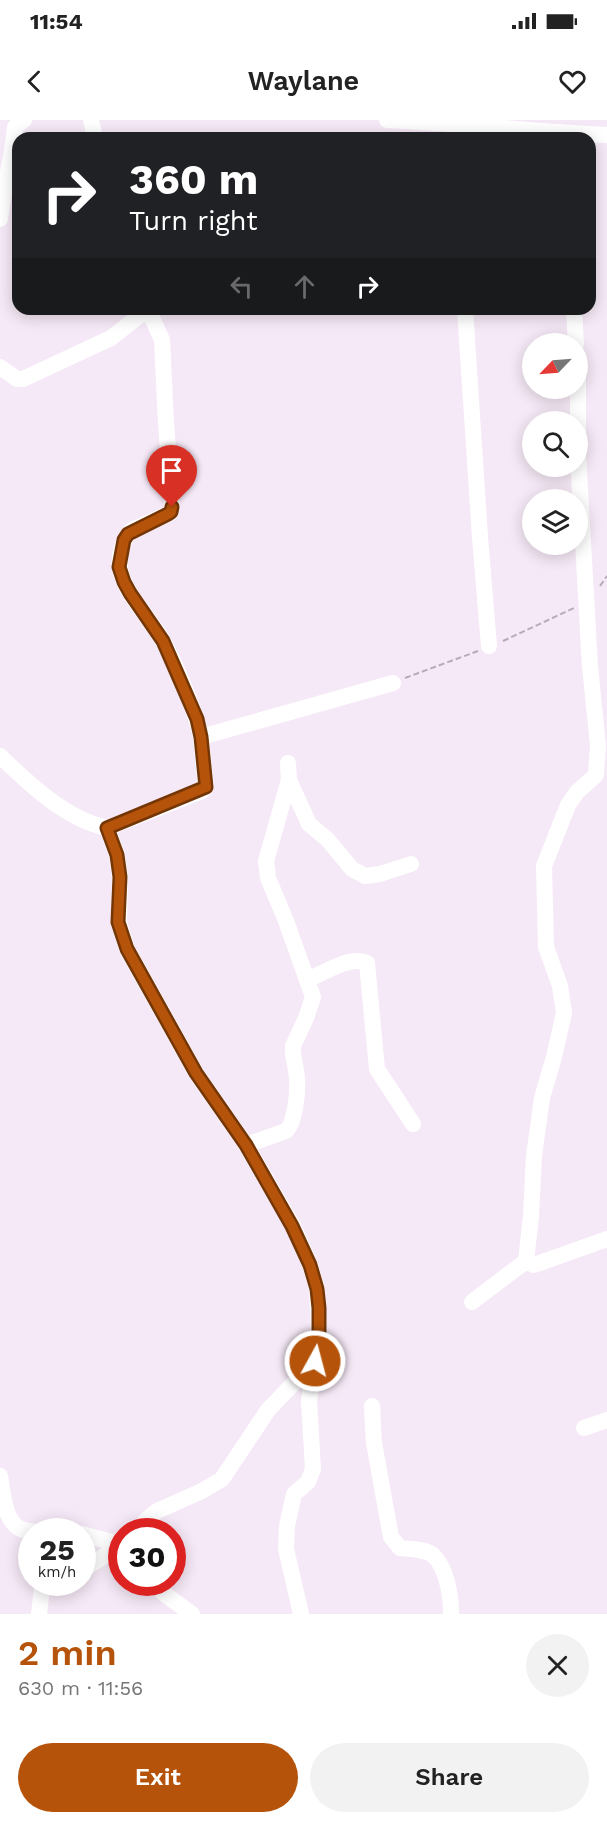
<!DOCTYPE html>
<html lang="en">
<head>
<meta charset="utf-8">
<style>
	:root { --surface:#fff; --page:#f2f2f2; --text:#222; --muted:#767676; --accent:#b45309 }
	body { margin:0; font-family:"Work Sans",sans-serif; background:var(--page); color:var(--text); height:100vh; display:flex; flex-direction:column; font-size:22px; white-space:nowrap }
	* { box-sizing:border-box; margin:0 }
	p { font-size:20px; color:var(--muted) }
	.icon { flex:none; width:33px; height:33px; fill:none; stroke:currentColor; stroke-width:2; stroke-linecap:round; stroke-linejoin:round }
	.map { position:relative; height:1494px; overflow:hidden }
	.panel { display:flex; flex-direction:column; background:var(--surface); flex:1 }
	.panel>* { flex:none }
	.guide { position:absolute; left:12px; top:12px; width:584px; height:183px; border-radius:18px; box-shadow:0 3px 15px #0003; background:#202124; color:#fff; overflow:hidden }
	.needle { width:39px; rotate:245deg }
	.fabs { position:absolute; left:522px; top:213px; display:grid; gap:12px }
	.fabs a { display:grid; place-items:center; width:66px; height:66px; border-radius:50%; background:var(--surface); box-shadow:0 3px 15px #0003; font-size:30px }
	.speed { position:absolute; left:18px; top:1398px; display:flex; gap:12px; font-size:30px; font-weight:700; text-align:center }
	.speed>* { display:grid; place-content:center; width:78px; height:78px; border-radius:50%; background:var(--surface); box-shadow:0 3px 15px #0003; line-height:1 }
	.speed small { font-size:15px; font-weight:400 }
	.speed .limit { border:9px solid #d22; background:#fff; color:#111 }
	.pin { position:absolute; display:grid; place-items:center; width:51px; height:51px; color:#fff; margin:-62px -26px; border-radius:50% 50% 50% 0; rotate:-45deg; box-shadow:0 0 6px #0007 }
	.pin .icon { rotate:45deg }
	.me { position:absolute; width:66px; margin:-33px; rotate:7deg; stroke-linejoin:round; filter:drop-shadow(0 0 4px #0008) }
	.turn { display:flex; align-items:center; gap:21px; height:126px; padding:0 18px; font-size:27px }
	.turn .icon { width:78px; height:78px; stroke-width:2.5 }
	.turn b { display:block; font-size:42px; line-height:51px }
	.lanes { display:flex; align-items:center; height:57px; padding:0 18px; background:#0003; justify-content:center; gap:30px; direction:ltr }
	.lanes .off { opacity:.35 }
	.round { display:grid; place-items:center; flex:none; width:63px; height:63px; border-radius:32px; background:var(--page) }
	.head { display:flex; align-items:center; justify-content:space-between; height:102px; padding:0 18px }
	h1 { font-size:36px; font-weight:600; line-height:45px; color:var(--accent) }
	.cta { display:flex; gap:12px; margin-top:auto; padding:12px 18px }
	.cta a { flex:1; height:69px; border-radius:36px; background:var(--accent); color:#fff; font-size:24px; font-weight:600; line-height:69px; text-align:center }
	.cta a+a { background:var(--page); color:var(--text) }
	.status { display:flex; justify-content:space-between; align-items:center; height:42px; padding:0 30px; background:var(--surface); direction:ltr }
	.status svg { height:16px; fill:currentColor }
	header { display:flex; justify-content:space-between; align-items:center; height:78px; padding:0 18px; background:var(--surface); font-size:27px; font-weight:600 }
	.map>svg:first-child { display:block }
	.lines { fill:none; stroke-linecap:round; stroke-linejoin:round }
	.path { stroke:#b6abb7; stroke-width:2; stroke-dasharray:6 3; stroke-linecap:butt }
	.minor { stroke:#fff; stroke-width:16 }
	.route-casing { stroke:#753606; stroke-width:15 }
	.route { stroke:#b45309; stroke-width:10 }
</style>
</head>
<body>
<div class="status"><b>11:54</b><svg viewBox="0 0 49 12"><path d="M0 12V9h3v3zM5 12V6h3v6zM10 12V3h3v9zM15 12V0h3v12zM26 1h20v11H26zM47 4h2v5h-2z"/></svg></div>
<header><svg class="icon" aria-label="back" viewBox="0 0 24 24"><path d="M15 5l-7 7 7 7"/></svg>Waylane<svg class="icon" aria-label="heart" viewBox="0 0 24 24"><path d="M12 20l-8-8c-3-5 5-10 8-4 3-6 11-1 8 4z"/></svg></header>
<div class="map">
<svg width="607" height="1494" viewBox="0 0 607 1494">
	<rect width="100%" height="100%" fill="#f6e9f7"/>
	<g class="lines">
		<path class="path" d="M600,466L607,456
			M503,521L574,488
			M405,558L478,531"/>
		<path class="minor" d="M91,0L95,18
			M387,0C461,3 534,12 607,15
			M0,99C4,68 12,38 15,7L24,0
			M148,189L162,220L166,302L172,387L171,392L168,394L132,410C123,418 118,437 120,448C123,472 150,498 162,519C176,545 195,589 201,617L393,563
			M465,189L480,417L489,526
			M574,189L576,224
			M578,238V318
			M0,247L17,259H23L111,218L148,189
			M0,636C30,665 66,699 107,708L117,735L120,757L119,802L127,829L196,953L246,1025L293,1106L310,1145L317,1169L319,1212L309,1281L313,1349L308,1362L294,1374L287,1406L286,1429L301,1494
			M289,660L309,704L328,720L352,749L365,756L380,754L411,744
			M107,708L202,671L206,667L201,617
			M308,860C323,853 351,835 367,843L377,949L413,1004
			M246,1025L286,1011C295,1003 298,972 297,960C297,948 292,938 293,926L306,898L313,877L286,801L268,758L266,741L289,660L288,643
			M526,1141L534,1145L607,1119
			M472,1182L526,1141L531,1096L534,1036L542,978L554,937L564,893L560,866L546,827L544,746L568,685L577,672L596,655L598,626L590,546L578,335
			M372,1286L374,1323L391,1417L400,1428C410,1429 425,1429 433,1435C447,1448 451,1476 451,1494
			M584,1308L607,1300
			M0,1356C3,1372 4,1402 21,1409C25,1411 32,1411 36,1412
			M144,1412L146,1409V1400L157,1391L202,1371L222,1359L268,1290L315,1241
			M82,1414L122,1425
			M82,1450L122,1425
			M154,1462L163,1473L192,1494
			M39,1494L42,1468L61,1462"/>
	</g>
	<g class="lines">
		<g class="route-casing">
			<path id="route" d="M172,387L171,392L168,394L128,414L124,420L119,447L124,462L130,473L163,521L197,599L201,617L206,667L107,708L117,735L120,757L118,802L127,829L196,953L246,1025L292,1106L310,1145L317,1169L319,1188V1212L315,1241"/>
		</g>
		<use href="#route" class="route"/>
	</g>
</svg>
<div class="fabs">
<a><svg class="needle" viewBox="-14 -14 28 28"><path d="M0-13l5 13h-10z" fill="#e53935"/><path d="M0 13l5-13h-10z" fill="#767676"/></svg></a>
<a><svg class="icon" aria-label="search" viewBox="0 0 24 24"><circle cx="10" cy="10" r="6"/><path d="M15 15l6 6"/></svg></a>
<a><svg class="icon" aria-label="layers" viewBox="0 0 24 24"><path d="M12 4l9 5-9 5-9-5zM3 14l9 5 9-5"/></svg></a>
</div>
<div class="speed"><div>25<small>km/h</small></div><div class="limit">30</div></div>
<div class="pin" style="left:172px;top:387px;background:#d93025"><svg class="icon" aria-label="arrive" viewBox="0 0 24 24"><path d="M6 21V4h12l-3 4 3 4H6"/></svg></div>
<svg class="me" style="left:315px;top:1241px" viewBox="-20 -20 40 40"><circle r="17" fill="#b45309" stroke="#fff" stroke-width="3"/><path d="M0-11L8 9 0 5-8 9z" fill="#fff"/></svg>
<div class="guide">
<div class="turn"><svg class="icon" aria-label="right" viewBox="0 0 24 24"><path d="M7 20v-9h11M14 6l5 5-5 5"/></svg><div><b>360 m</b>Turn right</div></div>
<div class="lanes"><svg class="icon off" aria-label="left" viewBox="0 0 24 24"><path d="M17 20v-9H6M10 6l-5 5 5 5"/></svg><svg class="icon off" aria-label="ahead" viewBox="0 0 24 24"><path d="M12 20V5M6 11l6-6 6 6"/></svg><svg class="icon" aria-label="right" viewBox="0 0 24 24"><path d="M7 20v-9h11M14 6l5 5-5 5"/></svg></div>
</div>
</div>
<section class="panel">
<div class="head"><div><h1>2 min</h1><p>630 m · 11:56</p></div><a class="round"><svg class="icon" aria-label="close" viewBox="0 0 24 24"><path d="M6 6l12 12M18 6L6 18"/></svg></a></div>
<div class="cta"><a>Exit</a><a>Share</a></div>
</section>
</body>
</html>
